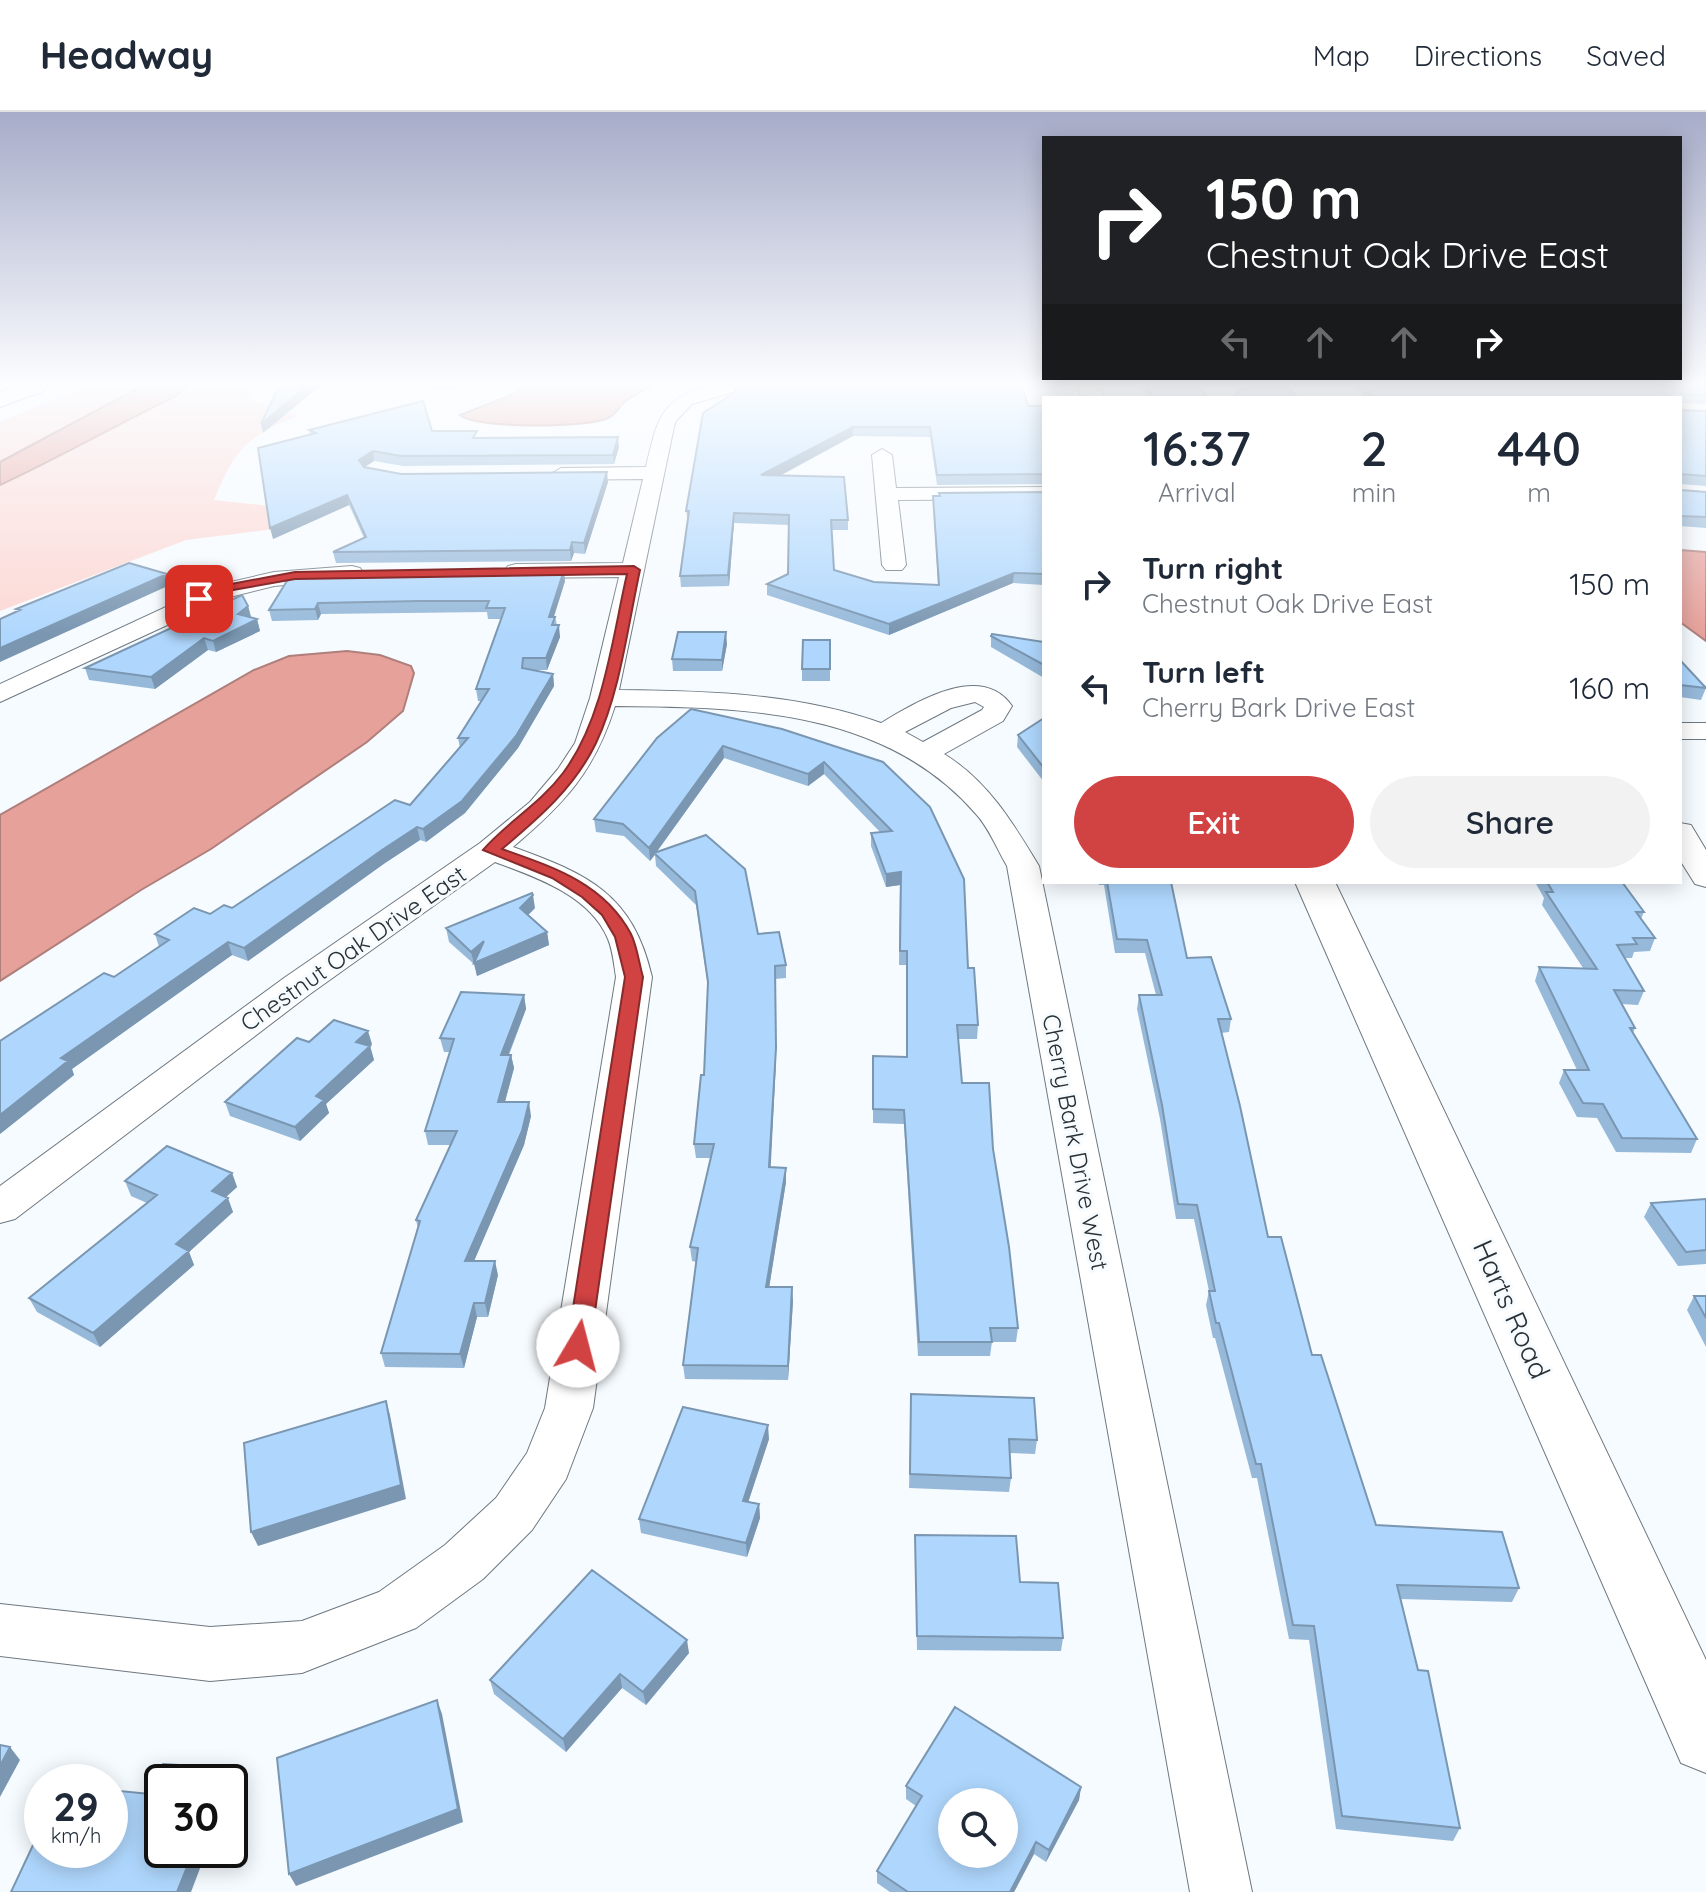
<!DOCTYPE html>
<html lang="en">
<head>
<meta charset="utf-8">
<style>
	:root { --surface:#fff; --page:#f2f2f3; --text:#1f2937; --muted:#747a83; --line:#e0e1e3; --accent:#d14243 }
	body { margin:0; font-family:Quicksand,sans-serif; background:var(--page); color:var(--text); height:100vh; display:flex; flex-direction:column; font-size:30px; white-space:nowrap }
	* { box-sizing:border-box; margin:0 }
	p { font-size:26px; color:var(--muted) }
	.icon { flex:none; width:44px; height:44px; fill:none; stroke:currentColor; stroke-width:2; stroke-linecap:round; stroke-linejoin:round }
	.map { position:relative; flex:1; overflow:hidden }
	.drawer { position:absolute; left:1042px; top:284px; width:640px; height:488px; display:flex; flex-direction:column; background:var(--surface); border-radius:0px; box-shadow:0 4px 20px #0003 }
	.drawer>* { flex:none }
	.top-card { position:absolute; left:1042px; top:24px; width:640px; height:244px; border-radius:0px; box-shadow:0 4px 20px #0003; background:#202124; color:#fff; overflow:hidden }
	.tools { position:absolute; left:938px; top:1676px; display:grid; gap:16px }
	.tools a { display:grid; place-items:center; width:80px; height:80px; border-radius:50%; background:var(--surface); box-shadow:0 4px 20px #0003; font-size:40px }
	.speed { position:absolute; left:24px; top:1652px; display:flex; gap:16px; font-size:40px; font-weight:700; text-align:center }
	.speed>* { display:grid; place-content:center; width:104px; height:104px; border-radius:50%; background:var(--surface); box-shadow:0 4px 20px #0003; line-height:1 }
	.speed small { font-size:20px; font-weight:400 }
	.speed .limit { border:4px solid #111; border-radius:12px; background:#fff; color:#111 }
	.pin { position:absolute; display:grid; place-items:center; width:68px; height:68px; color:#fff; margin:-34px; border-radius:16px; box-shadow:0 4px 12px #0006 }
	.me { position:absolute; width:88px; margin:-44px; rotate:8deg; stroke-linejoin:round; filter:drop-shadow(0 0 6px #0008) }
	.turn { display:flex; align-items:center; gap:28px; height:168px; padding:0 32px; font-size:36px }
	.turn .icon { width:104px; height:104px; stroke-width:2.5 }
	.turn b { display:block; font-size:56px; line-height:68px }
	.lanes { display:flex; align-items:center; height:76px; padding:0 32px; background:#0003; justify-content:center; gap:40px; direction:ltr }
	.lanes .off { opacity:.35 }
	.eta { display:flex; justify-content:space-evenly; align-items:center; height:136px; text-align:center }
	.eta b { font-size:48px; font-weight:600; line-height:56px }
	.action { display:flex; gap:16px; margin-top:auto; padding:16px 32px }
	.action a { flex:1; height:92px; border-radius:48px; background:var(--accent); color:#fff; font-size:32px; font-weight:600; line-height:92px; text-align:center }
	.action a+a { background:var(--page); color:var(--text) }
	ul { padding:0; list-style:none }
	li { display:flex; align-items:center; gap:24px; height:104px; padding:0 32px }
	li div { flex:1 }
	li b { display:block; font-size:30px }
	li em { font-style:normal }
	header { display:flex; align-items:center; gap:48px; box-sizing:border-box; height:112px; padding:0 40px; background:var(--surface); border-bottom:2px solid var(--line) }
	header strong { font-size:38px }
	nav { display:flex; gap:44px; margin-inline-start:auto; font-size:28px }
	.map>svg:first-child { display:block }
	.green { fill:#fcd7d3 }
	.water { fill:#e7a19b; stroke:#af7f7c; stroke-width:2 }
	.lines { fill:none; stroke-linecap:round; stroke-linejoin:round }
	.minor-casing { stroke:#6e7881; stroke-width:2 }
	.tertiary-casing { stroke:#6e7881; stroke-width:2 }
	.motorway-casing { stroke:#6e7881; stroke-width:2 }
	.minor { fill:#fff; fill-rule:evenodd }
	.tertiary { fill:#fff; fill-rule:evenodd }
	.motorway { fill:#fff; fill-rule:evenodd }
	.wall { fill:#96b9da }
	.shaded-wall { fill:#7a96b1 }
	.building { fill:#afd7fd; stroke:#7a96b1; stroke-width:2; fill-rule:evenodd }
	.route { fill:#d14243; stroke:#882b2c; stroke-width:2 }
	.labels { text-anchor:middle; dominant-baseline:central; stroke-width:6; stroke-linejoin:round; paint-order:stroke }
	.street-label { font-size:24px; fill:#2b3033; stroke:#f6fbff }
	.near-street-label { font-size:28px; fill:#2b3033; stroke:#f6fbff }
</style>
</head>
<body>
<header>
<strong>Headway</strong>
<nav><a>Map</a><a>Directions</a><a>Saved</a></nav>
</header>
<div class="map">
<svg width="1706" height="1780" viewBox="0 0 1706 1780">
	<rect width="100%" height="100%" fill="#f6fbff"/>
	<path class="green" d="M85,274H142L0,350V310Z
		M187,274H254L248,286L298,304C247,323 234,339 214,388L290,396L291,415L186,428L0,499V373C60,345 116,313 176,284Z"/>
	<path class="water" d="M142,274H187L176,284C116,313 60,345 0,373V350Z
		M522,274H653C644,278 634,283 626,289C619,294 616,303 608,306C588,316 475,317 460,303L511,283Z
		M1680,438L1706,440V529L1680,510Z
		M347,539L380,543L411,554L414,561L403,599L367,630L211,737L141,778L0,869V703L254,558L289,544Z"/>
	<g class="lines">
		<g class="minor-casing">
			<path id="minor" d="M709,274H743L740,278L692,292L675,310L619,578C707,579 797,581 881,611C915,591 981,549 1012,594L1003,609L944,642C988,669 1013,711 1039,754L1252,1780H1190L1007,754C997,737 989,716 976,702C885,597 743,595 615,594C594,660 565,691 513,735C588,762 633,782 652,865L593,1296L566,1367L532,1418L483,1467L416,1516L302,1561L210,1569L0,1544V1492L210,1515L302,1509L379,1480L445,1433L496,1386L527,1341L545,1296L616,865C614,853 613,839 608,827C590,783 535,765 495,750L310,882L15,1107L0,1111V1074L284,866L480,731L530,690L558,657L575,631L590,586L619,465L516,466L508,464L504,459L508,454L516,452L623,451L643,367L561,368L551,362L561,356L646,355C657,310 659,287 709,274ZM975,590L984,595L982,598L923,630L905,620L951,596Z
				M882,337L892,343L896,376L1044,375V387L898,388L906,453L902,458H886L882,453L872,343Z
				M352,454L360,456L364,461L360,466L274,474L226,486L0,590V572L209,475L274,460Z
				M1680,611H1706V627H1680Z
				M1680,711L1691,713L1706,738V775L1695,772L1680,748Z"/>
		</g>
		<g class="tertiary-casing">
			<path id="tertiary" d="M1077,274H1099L1104,286H1082Z
				M1295,770H1335L1706,1548V1661L1681,1651Z"/>
		</g>
		<g class="motorway-casing">
			<path id="motorway" d="M16,274H47L44,279L0,295V280Z"/>
		</g>
		<use href="#minor" class="minor"/>
		<use href="#tertiary" class="tertiary"/>
		<use href="#motorway" class="motorway"/>
	</g>
	<path class="wall" d="M432,274H462L461,276L433,277Z
		M1141,274H1199L1208,286H1147Z
		M1356,274H1706V292L1681,291V298L1706,299V374L1681,372V378L1706,380V416L1680,414V286H1365Z
		M1044,294V372L937,373L930,325L853,324L780,364L848,408V418H832L834,458L874,470L938,473L933,384L1044,380V473L1013,471L889,523L767,483V472L788,462L789,413L734,411L729,474L681,475L680,464L688,409L686,399L703,301Z
		M309,318L432,319L478,326L619,335L614,352L403,354L374,349L365,355L401,362L608,370L585,442L574,441L571,449L336,451L333,440L364,426L349,393L273,427L310,323Z
		M290,464L565,469L554,505H555L560,525L547,558H530L553,562L554,574L518,636L465,701L426,730L420,728L385,751L248,849L232,843L72,957L74,963L0,1022L114,865L159,835L155,822L210,802L232,796L410,693L460,636L458,626L481,589H478L476,577L501,507H488L487,500L321,502L318,508L272,509L269,498Z
		M248,494L251,505L257,507L260,519L216,540L208,538L155,577L89,568L85,556Z
		M991,524L1044,530V566L991,535Z
		M830,528V569H802V557Z
		M727,532L722,559H673L672,547Z
		M1680,548L1706,576L1701,588L1680,585Z
		M1044,606V670L1017,635L1018,623Z
		M657,626L883,650L968,856L978,913L977,927H958L962,971L993,1037L1018,1216L1016,1230H992L990,1244H918L904,1012L873,1011V944L907,945V853H899L900,773L886,775L871,734V721L880,720L824,662L808,674L724,646L656,741L758,822L786,853V866L775,867L776,949L770,1055L786,1070L769,1175L793,1189L788,1268L685,1267L683,1253L696,1150L692,1149L690,1135L711,1046H696L694,1032L704,963L708,875L696,793L656,754L655,743L650,749L624,724L596,720L594,707Z
		M1098,770H1180V772H1171L1187,846L1231,907L1229,920L1221,921L1268,1125L1376,1413L1519,1476L1512,1490L1400,1487L1460,1716L1453,1729L1336,1717L1309,1528L1289,1527L1257,1366H1252L1215,1226H1213L1206,1193L1209,1179L1194,1107H1176L1160,1007L1137,897L1139,883H1156L1145,841H1115L1104,773H1099Z
		M1535,770H1622L1644,800L1641,807L1655,826L1650,839L1634,840L1632,846H1625L1644,879L1638,893L1621,892L1635,916L1633,921L1697,1027L1691,1041L1616,1040L1597,1006L1577,1005L1559,971L1564,958H1577L1535,869L1539,855L1583,856L1542,793L1544,786Z
		M535,796L528,803L547,820L549,833L477,864L475,853L449,830L446,816Z
		M524,883L526,897L509,943H511L514,956L505,990L531,1004L524,1033L474,1149L498,1163L488,1205H477L464,1256L385,1255L381,1241L418,1117L416,1108L450,1033H428L425,1019L450,940H444L440,926Z
		M309,930L372,932L370,934L374,948L326,992L329,1001L300,1029L230,1004L225,990Z
		M232,1061L237,1075L226,1085L233,1100L189,1140L194,1153L100,1235L37,1200L29,1186L147,1091L131,1084L125,1069Z
		M1706,1087V1152L1678,1154L1644,1105L1651,1091Z
		M1694,1184H1706V1235L1687,1198Z
		M911,1282L1037,1328L1035,1342L1010,1341L1011,1366L1009,1380L909,1376Z
		M769,1327L748,1390L759,1392L760,1406L747,1445L641,1421L639,1407Z
		M915,1423L1020,1470L1063,1526L1061,1539L917,1538Z
		M689,1541L646,1593L622,1576L566,1640L494,1582L490,1568Z
		M906,1674L1081,1675L1079,1688L1046,1750L1034,1742L1014,1780H890L877,1771V1759L916,1694L906,1687Z"/>
	<path class="shaded-wall" d="M307,274H320L263,321L261,312Z
		M853,315V324L762,373L761,363Z
		M618,325L619,335L614,352L613,343Z
		M373,339L374,349L361,357L359,348Z
		M607,360L608,370L585,442L584,431Z
		M347,383L349,393L273,427L270,416Z
		M734,401V411L729,474L728,463Z
		M572,430L574,441L571,449L570,438Z
		M564,458L565,469L550,516L549,505Z
		M1014,461L1013,471L889,523V512Z
		M167,462L170,473L0,550V536Z
		M318,491L321,502L318,508L315,497Z
		M248,494L251,505L238,502Z
		M257,507L260,519L216,540L213,529Z
		M559,513L560,525L547,558L546,546Z
		M726,520L727,532L722,559V548Z
		M204,526L208,538L155,577L151,565Z
		M553,562L554,574L518,636L465,701L426,730L423,717Z
		M723,634L724,646L650,749L649,736Z
		M824,650V662L808,674V662Z
		M417,715L420,728L385,751L248,849L244,836L382,738Z
		M901,760L900,773L886,775V762Z
		M533,783L535,796L522,809L520,796Z
		M547,820L549,833L477,864L471,840L484,829Z
		M228,830L232,843L72,957L74,963L0,1022V1003L61,946Z
		M775,854L776,949L770,1069L769,1055Z
		M524,883L526,897L503,956L501,943Z
		M368,919L372,932L370,934L374,948L326,992L329,1001L300,1029L295,1015L316,984L356,930Z
		M511,943L514,956L501,1004L498,990Z
		M529,990L531,1004L524,1033L468,1163L465,1149Z
		M786,1056V1070L767,1189L766,1175Z
		M232,1061L237,1075L217,1093L212,1079Z
		M228,1086L233,1100L189,1140L194,1153L100,1235L93,1221L176,1132Z
		M495,1149L498,1163L488,1205L485,1191Z
		M792,1175L793,1189L788,1268V1254Z
		M474,1191L477,1205L464,1256L460,1242Z
		M386,1289L390,1303L406,1387L258,1434L251,1420Z
		M768,1313L769,1327L744,1403L743,1389Z
		M759,1392L760,1406L747,1445L746,1431Z
		M687,1528L689,1541L646,1593L643,1580Z
		M620,1562L622,1576L566,1640L563,1627Z
		M437,1588L442,1602L463,1710L296,1774L289,1762Z
		M10,1635L20,1648L0,1685V1654Z
		M226,1656L233,1669L230,1678V1670H221Z
		M1081,1675L1079,1688L1046,1750L1049,1738Z
		M1036,1730L1034,1742L1014,1780H1010Z
		M194,1738H207L191,1780H177Z"/>
	<path class="building" d="M279,274H307L261,312Z
		M736,274H1022L1028,294H1044V362L937,363L930,315H853L761,363L844,365L848,408H831L834,458L874,470L939,473L933,384H940L939,381L1044,380V462L1014,461L889,512L767,472L788,462L789,403L734,401L728,463L680,464L689,399H686L703,301L735,280Z
		M1147,274H1199L1208,286H1153Z
		M1245,274H1288L1297,286H1232Z
		M1365,274H1706V283L1681,282V298L1706,299V364L1681,362V378L1706,380V405L1680,404V286H1374Z
		M423,289L432,319H477L473,326L618,325L613,343L401,344L373,339L359,348L364,355L401,362L607,360L584,431L572,430L570,438L333,440L366,425L347,383L270,416L258,336L316,321L309,318Z
		M129,451L167,462L0,536V507L20,498L16,497Z
		M564,458L549,505H555L552,513H559L546,546H523L522,556L553,562L516,624L462,689L423,717L417,715L382,738L244,836L228,830L61,946L68,949L0,1003V929L104,861L114,865L169,828L155,822L194,796L210,802L224,793L232,796L395,688L410,693L468,626H458L489,577H476L505,496H486L489,489H420L318,491L315,497L269,498L290,464L330,460Z
		M242,483L248,494L238,502L257,507L213,529L204,526L151,565L85,556Z
		M678,520H726L722,548L672,547Z
		M992,522L1044,530V553L991,524Z
		M803,528H830V557H802Z
		M1680,548L1706,576L1680,573Z
		M691,597L782,617L883,650L930,695L964,767L968,856H974L978,913H957L962,971H989L993,1037L1009,1135L1018,1216H990L992,1230H919L904,998L873,997V944L907,945V839H900L901,760L886,762L871,721L892,719L824,650L808,662L723,634L649,736L623,712L594,707L657,626Z
		M1044,606V656L1018,623Z
		M706,723L745,757L758,822L779,820L786,853L775,854L776,936L769,1055L786,1056L766,1175H792L788,1254L683,1253L698,1136L690,1135L714,1032H694L701,963H704L708,870L695,779L654,741Z
		M1107,770H1171L1187,846L1211,845L1231,907H1218L1240,994L1268,1125H1281L1312,1243H1321L1376,1413L1502,1420L1519,1476L1397,1473L1418,1558L1428,1559L1460,1716L1342,1704L1314,1514L1293,1513L1261,1352H1256L1219,1211H1216L1209,1179H1215L1197,1093L1178,1092L1162,993L1139,883H1162L1147,828L1117,827Z
		M1547,770H1622L1644,800H1636L1655,826H1633L1637,832L1617,833L1644,879L1614,878L1635,916H1630L1697,1027L1622,1026L1603,992L1583,991L1564,958H1589L1539,855L1597,857L1546,780H1553Z
		M532,781L533,783L520,796L547,820L474,851L484,829L471,840L446,816Z
		M461,880L524,883L501,943H511L498,990H529L522,1019L465,1149H495L485,1191H474L460,1242L381,1241L420,1109L416,1108L457,1019H425L454,927L440,926Z
		M334,908L368,919L356,930L370,934L316,984L324,988L295,1015L225,990L297,926L309,930Z
		M167,1034L232,1061L212,1079L228,1086L176,1132L189,1139L93,1221L29,1186L157,1083L125,1069Z
		M1706,1087V1138L1686,1140L1651,1091Z
		M1694,1184H1706V1206Z
		M911,1282L1034,1286L1037,1328L1009,1327L1011,1366L910,1362Z
		M386,1289L401,1373L251,1420L244,1331Z
		M683,1295L768,1313L743,1389L759,1392L746,1431L639,1407Z
		M915,1423L1016,1424L1020,1470L1058,1471L1063,1526L917,1524Z
		M592,1458L687,1528L643,1580L620,1562L563,1627L490,1568Z
		M437,1588L458,1697L289,1762L277,1646Z
		M955,1595L1081,1675L1049,1738L1036,1730L1010,1780H908L877,1759L922,1684L906,1674ZM952,1690H1004V1742H952Z
		M0,1633L10,1635L0,1654Z
		M163,1652L226,1656L221,1670H162V1738H194L177,1780H11L42,1714V1738H110V1678L150,1682Z"/>
	<linearGradient id="sky" x2="0" y2="1"><stop stop-color="#a7acc9"/><stop offset="0.52" stop-color="#fbfdff"/><stop offset="1" stop-color="#fbfdff" stop-opacity="0"/></linearGradient>
	<rect width="1706" height="523" fill="url(#sky)"/>
	<path class="route" d="M634,454L640,458C628,513 620,581 596,631C575,675 539,706 502,737C553,755 604,771 631,822C637,834 639,851 643,865L590,1234L587,1241L578,1244L570,1241L567,1234L625,865L615,825L602,803L582,785L552,766L483,738C507,710 539,693 563,661C604,606 612,527 627,462L295,467L233,478L199,491L192,487L226,473L295,460Z"/>
	<g class="labels">
		<g class="street-label">
			<text transform="translate(353 836) rotate(-35)">Chestnut Oak Drive East</text>
			<text transform="translate(1076 1030) rotate(79)">Cherry Bark Drive West</text>
		</g>
		<g class="near-street-label">
			<text transform="translate(1512 1197) rotate(66)">Harts Road</text>
		</g>
	</g>
</svg>
<div class="tools">
<a><svg class="icon" aria-label="search" viewBox="0 0 24 24"><circle cx="10" cy="10" r="6"/><path d="M15 15l6 6"/></svg></a>
</div>
<div class="speed"><div>29<small>km/h</small></div><div class="limit">30</div></div>
<div class="pin" style="left:199px;top:487px;background:#d93025"><svg class="icon" aria-label="arrive" viewBox="0 0 24 24"><path d="M6 21V4h12l-3 4 3 4H6"/></svg></div>
<svg class="me" style="left:578px;top:1234px" viewBox="-20 -20 40 40"><circle r="19" fill="#fff"/><path d="M0-13L10 11 0 6-10 11z" fill="#d14243"/></svg>
<div class="top-card">
<div class="turn"><svg class="icon" aria-label="right" viewBox="0 0 24 24"><path d="M7 20v-9h11M14 6l5 5-5 5"/></svg><div><b>150 m</b>Chestnut Oak Drive East</div></div>
<div class="lanes"><svg class="icon off" aria-label="left" viewBox="0 0 24 24"><path d="M17 20v-9H6M10 6l-5 5 5 5"/></svg><svg class="icon off" aria-label="ahead" viewBox="0 0 24 24"><path d="M12 20V5M6 11l6-6 6 6"/></svg><svg class="icon off" aria-label="ahead" viewBox="0 0 24 24"><path d="M12 20V5M6 11l6-6 6 6"/></svg><svg class="icon" aria-label="right" viewBox="0 0 24 24"><path d="M7 20v-9h11M14 6l5 5-5 5"/></svg></div>
</div>
<section class="drawer">
<div class="eta">
<div><b>16:37</b><p>Arrival</p></div>
<div><b>2</b><p>min</p></div>
<div><b>440</b><p>m</p></div>
</div>
<ul>
<li><svg class="icon" aria-label="right" viewBox="0 0 24 24"><path d="M7 20v-9h11M14 6l5 5-5 5"/></svg><div><b>Turn right</b><p>Chestnut Oak Drive East</p></div><em>150 m</em></li>
<li><svg class="icon" aria-label="left" viewBox="0 0 24 24"><path d="M17 20v-9H6M10 6l-5 5 5 5"/></svg><div><b>Turn left</b><p>Cherry Bark Drive East</p></div><em>160 m</em></li>
</ul>
<div class="action"><a>Exit</a><a>Share</a></div>
</section>
</div>
</body>
</html>
